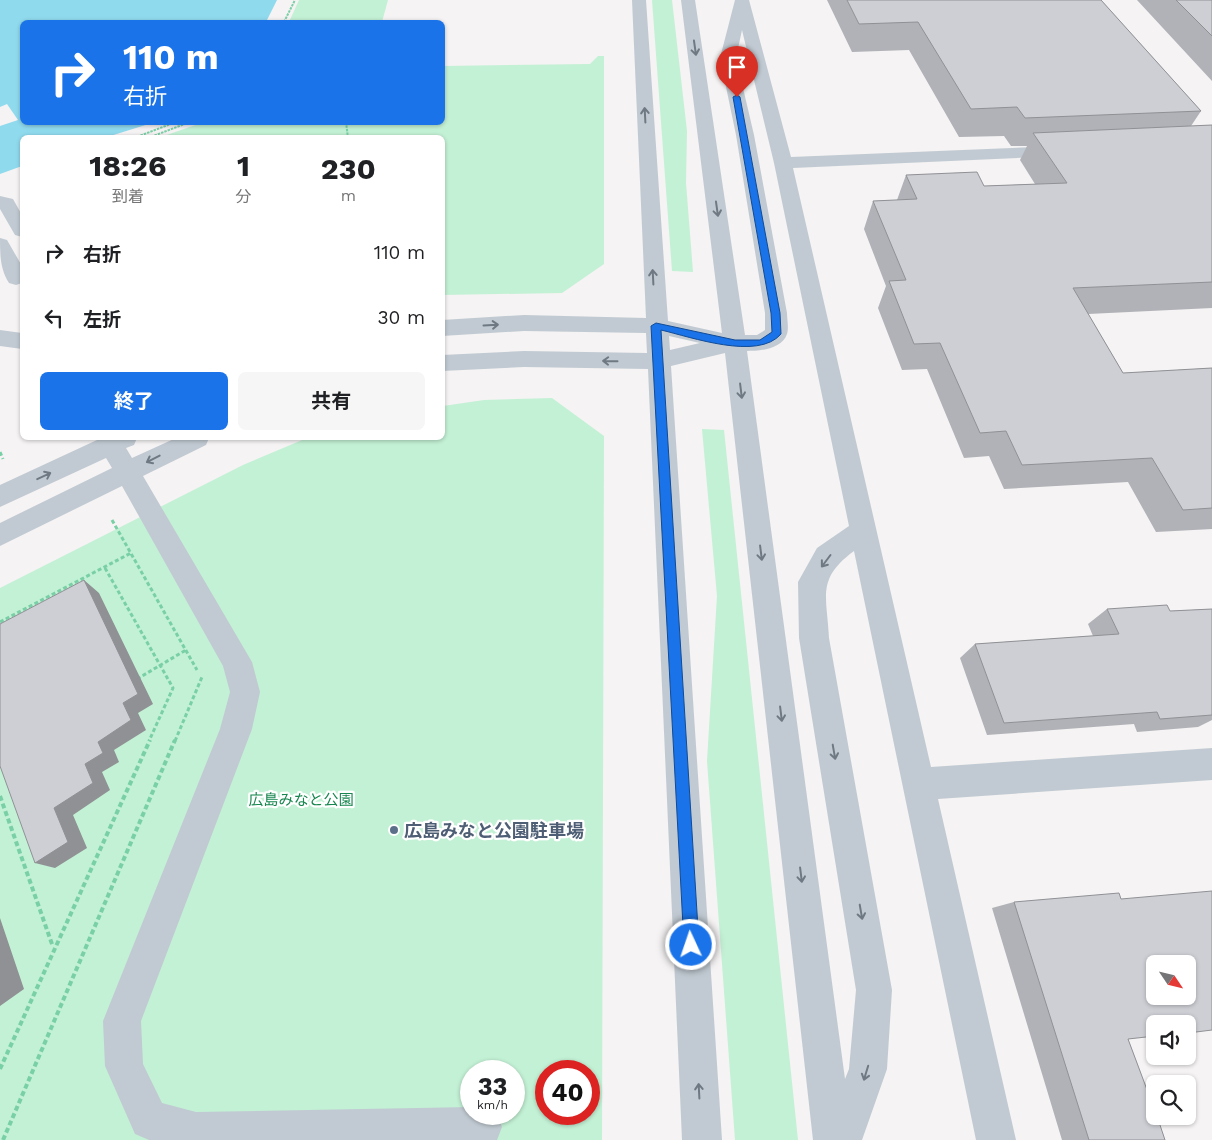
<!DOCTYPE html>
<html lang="ja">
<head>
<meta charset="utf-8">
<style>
	:root { --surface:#fff; --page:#f6f6f6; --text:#202124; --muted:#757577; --accent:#1a73e8 }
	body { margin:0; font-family:"Work Sans","Noto Sans JP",sans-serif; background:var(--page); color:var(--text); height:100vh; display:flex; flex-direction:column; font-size:19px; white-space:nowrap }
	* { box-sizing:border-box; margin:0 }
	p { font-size:16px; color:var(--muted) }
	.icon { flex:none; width:28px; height:28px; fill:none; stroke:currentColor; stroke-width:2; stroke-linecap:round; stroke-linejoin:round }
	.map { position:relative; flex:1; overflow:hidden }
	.panel { position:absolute; left:20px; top:135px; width:425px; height:305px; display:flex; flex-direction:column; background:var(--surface); border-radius:8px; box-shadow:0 1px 4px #0004 }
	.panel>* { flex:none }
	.banner { position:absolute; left:20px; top:20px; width:425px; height:105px; border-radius:8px; box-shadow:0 1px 4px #0004; background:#1a73e8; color:#fff; overflow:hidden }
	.needle { width:32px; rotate:125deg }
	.controls { position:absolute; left:1146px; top:955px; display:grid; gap:10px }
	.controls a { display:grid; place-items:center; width:50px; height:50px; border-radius:8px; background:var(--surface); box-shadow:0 1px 4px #0004; font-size:25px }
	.speed { position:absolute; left:460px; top:1060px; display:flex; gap:10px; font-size:25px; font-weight:700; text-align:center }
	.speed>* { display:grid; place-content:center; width:65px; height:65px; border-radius:50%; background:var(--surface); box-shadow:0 1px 4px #0004; line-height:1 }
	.speed small { font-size:12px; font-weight:400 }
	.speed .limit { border:8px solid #d22; background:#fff; color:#111 }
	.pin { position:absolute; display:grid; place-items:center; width:42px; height:42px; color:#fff; margin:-51px -21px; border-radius:50% 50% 50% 0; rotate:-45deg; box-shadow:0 0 5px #0007 }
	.pin .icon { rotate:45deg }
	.me { position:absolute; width:55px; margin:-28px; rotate:357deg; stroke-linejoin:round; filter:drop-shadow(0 0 4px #0008) }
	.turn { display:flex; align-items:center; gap:18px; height:105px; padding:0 20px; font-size:22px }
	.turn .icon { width:65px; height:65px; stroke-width:2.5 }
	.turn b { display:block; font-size:35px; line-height:42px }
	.eta { display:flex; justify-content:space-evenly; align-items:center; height:85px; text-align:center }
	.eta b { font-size:30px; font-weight:700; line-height:35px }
	.cta { display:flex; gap:10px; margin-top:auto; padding:10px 20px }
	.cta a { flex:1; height:58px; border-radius:8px; background:var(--accent); color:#fff; font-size:20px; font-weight:700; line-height:58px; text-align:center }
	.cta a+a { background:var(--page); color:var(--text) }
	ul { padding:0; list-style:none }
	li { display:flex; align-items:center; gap:15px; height:65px; padding:0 20px }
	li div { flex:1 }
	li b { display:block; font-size:19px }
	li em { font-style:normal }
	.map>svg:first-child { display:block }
	.green { fill:#c3f1d5; fill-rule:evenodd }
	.water { fill:#90daee }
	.pier { fill:#f5f3f3 }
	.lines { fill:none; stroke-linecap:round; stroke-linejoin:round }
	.path-far2 { stroke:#7ad0a6; stroke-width:2; stroke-dasharray:2.5 1; stroke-linecap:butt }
	.path-far1 { stroke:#7ad0a6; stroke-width:3; stroke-dasharray:4 2.5; stroke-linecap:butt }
	.path { stroke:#7ad0a6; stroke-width:4; stroke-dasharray:5 3; stroke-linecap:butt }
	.minor { fill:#c1cad2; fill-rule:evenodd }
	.wall { fill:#b0b2b7 }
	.shaded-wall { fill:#909195 }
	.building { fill:#cdcfd5; stroke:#909195; fill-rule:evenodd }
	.oneway { stroke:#6e7983 }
	.route { fill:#1a73e8; stroke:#114b97 }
	.service-dot { fill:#5c6f8a; stroke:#fff; stroke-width:2 }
	.labels { text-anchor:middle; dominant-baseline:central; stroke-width:4.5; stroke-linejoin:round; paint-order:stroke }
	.park-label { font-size:15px; fill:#17864f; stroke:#fff }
	.near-service-label { font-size:18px; font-weight:bold; fill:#4e5e75; stroke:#fff; text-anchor:start }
</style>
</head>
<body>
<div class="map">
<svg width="1212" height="1140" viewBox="0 0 1212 1140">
	<rect width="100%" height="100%" fill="#f5f3f3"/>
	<path class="green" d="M299,0H388L382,22H289Z
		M652,0H672L687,131L686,183L693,272L672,271Z
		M598,56H604V264L562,293L443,295L442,138L161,137L204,122H442L443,66L590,64Z
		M552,398L604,436L602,1140H0V588L243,465L307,438H442L443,406L484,400ZM471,1071H514V1114H471ZM546,1071H589V1114H546Z
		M702,429L724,430L798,1140H735L707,761L717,596Z"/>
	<path class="water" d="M0,0H277L266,22H22V122L152,123L107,137L22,138V166L0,174Z"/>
	<path class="pier" d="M7,104L18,120L0,126V107Z"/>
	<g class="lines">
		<path class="path-far2" d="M284,22L295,0
			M346,122L348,138
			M134,138L176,122
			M148,138L190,122"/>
		<path class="path-far1" d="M0,452L3,459
			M112,520L197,670
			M105,568L173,688L149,741
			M0,622L131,553
			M137,679L186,650
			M175,741L202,677"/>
		<path class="path" d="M0,796L53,947
			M0,1069L150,740
			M3,1140L175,740"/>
		<path class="minor" d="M632,0H646L668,321L722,333L681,0H695L745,335H757L765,330V313L736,135L720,58L735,0H749L791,157L1061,146L1067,147L1070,151L1067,155L1061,156L793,168L931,767L1212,748V780L938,799L1016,1140H976L854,551C816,579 827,596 829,638L892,990L887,1069L862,1140H813L725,353L671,366L722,1140H682L648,369L524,367L442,371V355L524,351L647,353L646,333L524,331L442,336V320L524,315L646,318ZM742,30L774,163L849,526L817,548L798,582L799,638L856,990L849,1069L845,1079L747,351C760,351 782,349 787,334C789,328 787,319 787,313L754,135L736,58ZM669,336L700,343L670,350Z
			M0,196L13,199L22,215V237L15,235L0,209Z
			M0,238L7,240L22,266V283L16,285L9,283C0,269 0,254 0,238Z
			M0,330L22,333V349L0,346Z
			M97,438H137L134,445L126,448L132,458L176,438H209L206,445L143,476L252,662L260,692L252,729L141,1021L143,1064L162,1103L196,1112L471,1107V1114H497L502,1127L497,1140H149L135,1134L105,1066L103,1021L220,729L230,692L223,666L122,486L0,546V523L112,468L106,458L0,507V485L97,440Z"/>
	</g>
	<path class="wall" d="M827,0H1101L1201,111L1191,126L1212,125V308L1088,314L1123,373L1212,368V529L1156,532L1128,482L1004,489L989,456L964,458L927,369L902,370L878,308L886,286L864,229L873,201L897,200L906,175L984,186L1035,184L1020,160L1027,146H1011L1004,136L959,137L909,50L852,52Z
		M1137,0H1212V81Z
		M1107,609L1170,611L1212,609V720L1198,727L1137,732L1134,724L987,735L960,658L975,644L1093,636L1088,624Z
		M1014,902L1128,1039L1165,1140H1062L992,908Z"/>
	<path class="shaded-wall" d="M84,580L99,593L153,704L138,713L146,730L114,750L119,762L102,772L110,790L73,815L87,848L55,868L35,863L54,808L85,764L98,742L123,703Z
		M0,918L24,989L0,1006Z"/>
	<path class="building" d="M847,0H1101L1201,111L1025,118L1017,107L971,109L918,22L859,24Z
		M1176,0H1212V36Z
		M1212,125V282L1073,288L1123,373L1212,368V508L1183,510L1152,458L1022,465L1006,431L980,433L940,343L914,344L889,281L906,280L873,201L917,199L906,175L977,172L984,186L1067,183L1033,133Z
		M84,580L138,694L123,703L131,720L98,742L103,753L85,764L93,783L54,808L68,842L35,863L0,766V624Z
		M1167,605L1170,611L1212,609V715L1160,719L1157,712L1004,723L975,644L1119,634L1107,609Z
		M1212,891V1030L1188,1033V1024H1155V1036L1128,1039L1155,1111V1116H1157L1165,1140H1089L1014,902L1119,893L1121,899ZM1155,964H1188V996H1155Z"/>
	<defs><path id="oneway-shaft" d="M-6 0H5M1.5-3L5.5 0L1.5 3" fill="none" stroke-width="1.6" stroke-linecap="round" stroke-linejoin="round" transform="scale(1.25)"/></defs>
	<g class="oneway">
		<use href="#oneway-shaft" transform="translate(695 48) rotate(82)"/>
		<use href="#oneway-shaft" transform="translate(645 115) rotate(-93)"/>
		<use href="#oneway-shaft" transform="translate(717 209) rotate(82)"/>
		<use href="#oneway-shaft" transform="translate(653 277) rotate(-93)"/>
		<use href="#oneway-shaft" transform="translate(491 325) rotate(-3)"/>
		<use href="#oneway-shaft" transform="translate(610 361) rotate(-179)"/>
		<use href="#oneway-shaft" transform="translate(741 391) rotate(83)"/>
		<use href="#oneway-shaft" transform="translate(153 459) rotate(153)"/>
		<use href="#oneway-shaft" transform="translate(44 476) rotate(-25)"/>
		<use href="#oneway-shaft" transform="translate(761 553) rotate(83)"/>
		<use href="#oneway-shaft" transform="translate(826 561) rotate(127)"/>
		<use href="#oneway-shaft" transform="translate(781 714) rotate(83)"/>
		<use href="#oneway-shaft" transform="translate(834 752) rotate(80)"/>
		<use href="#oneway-shaft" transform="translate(801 875) rotate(83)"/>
		<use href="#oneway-shaft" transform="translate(861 912) rotate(80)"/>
		<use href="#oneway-shaft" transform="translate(866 1073) rotate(107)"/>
		<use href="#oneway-shaft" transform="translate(699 1091) rotate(-93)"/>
	</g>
	<path class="route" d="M737,95L740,97L780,313L781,334C758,361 691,337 661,330L699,945L697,951L691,953L686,951L684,945L651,326L656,323L735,340H760L772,332L771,313L733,97Z"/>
	<circle class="service-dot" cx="394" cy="830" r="5"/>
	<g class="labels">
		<g class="park-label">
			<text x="301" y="800">広島みなと公園</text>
		</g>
		<g class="near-service-label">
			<text x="404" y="830">広島みなと公園駐車場</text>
		</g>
	</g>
</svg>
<div class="controls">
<a><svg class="needle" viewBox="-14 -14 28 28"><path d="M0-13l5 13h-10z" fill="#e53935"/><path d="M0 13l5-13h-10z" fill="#757577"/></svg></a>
<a><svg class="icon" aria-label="sound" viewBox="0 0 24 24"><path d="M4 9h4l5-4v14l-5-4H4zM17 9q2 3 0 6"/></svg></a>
<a><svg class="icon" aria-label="search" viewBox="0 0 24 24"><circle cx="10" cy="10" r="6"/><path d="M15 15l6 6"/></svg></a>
</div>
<div class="speed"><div>33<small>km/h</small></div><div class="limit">40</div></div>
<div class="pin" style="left:737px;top:97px;background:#d93025"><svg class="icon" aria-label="arrive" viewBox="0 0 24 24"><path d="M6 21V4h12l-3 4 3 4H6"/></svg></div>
<svg class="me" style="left:691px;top:945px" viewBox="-20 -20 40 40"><circle r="17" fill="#1a73e8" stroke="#fff" stroke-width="3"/><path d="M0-11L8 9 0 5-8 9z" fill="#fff"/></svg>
<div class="banner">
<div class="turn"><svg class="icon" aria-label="right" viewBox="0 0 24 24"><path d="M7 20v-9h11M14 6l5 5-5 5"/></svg><div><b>110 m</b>右折</div></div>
</div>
<section class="panel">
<div class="eta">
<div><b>18:26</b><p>到着</p></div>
<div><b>1</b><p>分</p></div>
<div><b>230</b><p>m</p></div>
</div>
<ul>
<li><svg class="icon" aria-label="right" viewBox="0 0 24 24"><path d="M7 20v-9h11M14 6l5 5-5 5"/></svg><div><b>右折</b></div><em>110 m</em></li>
<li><svg class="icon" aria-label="left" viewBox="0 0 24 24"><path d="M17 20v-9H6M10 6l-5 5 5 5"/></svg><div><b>左折</b></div><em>30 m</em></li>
</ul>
<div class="cta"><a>終了</a><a>共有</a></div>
</section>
</div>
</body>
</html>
